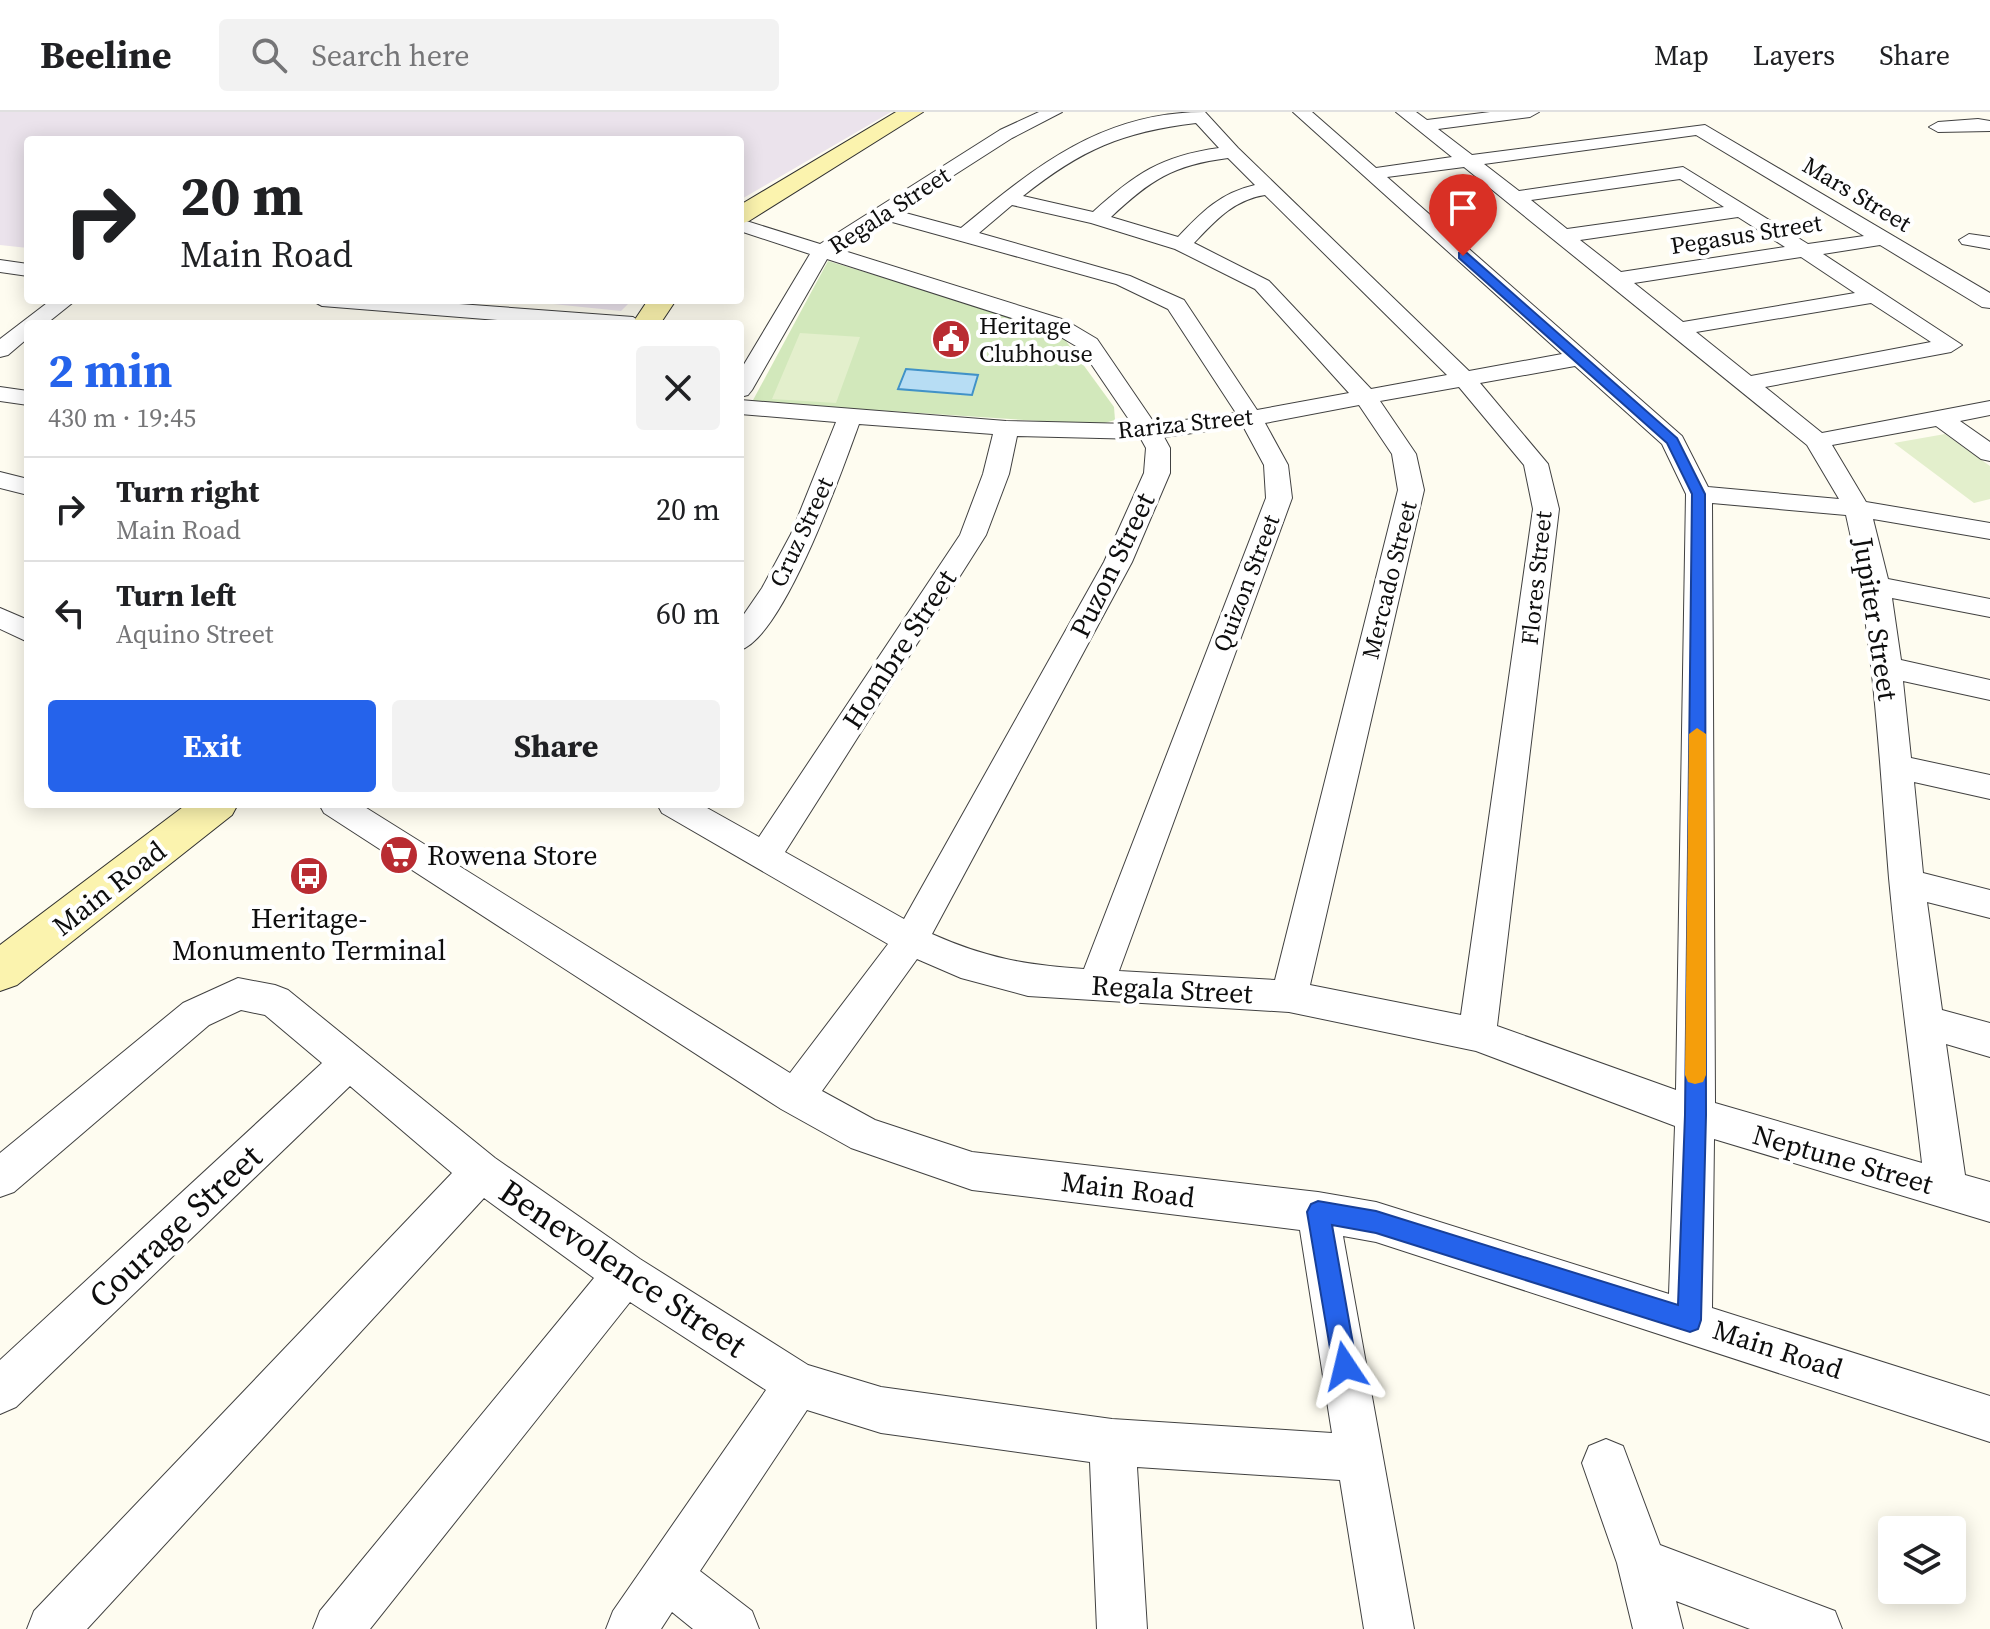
<!DOCTYPE html>
<html lang="en">
<head>
<meta charset="utf-8">
<style>
	:root { --surface:#fff; --page:#f2f2f2; --text:#202124; --muted:#757577; --line:#e0e0e0; --accent:#2563eb }
	body { margin:0; font-family:"Source Serif 4",serif; background:var(--page); color:var(--text); height:100vh; display:flex; flex-direction:column; font-size:30px; white-space:nowrap }
	* { box-sizing:border-box; margin:0 }
	p { font-size:26px; color:var(--muted) }
	.icon { flex:none; width:44px; height:44px; fill:none; stroke:currentColor; stroke-width:2; stroke-linecap:round; stroke-linejoin:round }
	.map { position:relative; flex:1; overflow:hidden }
	.side { position:absolute; left:24px; top:208px; width:720px; height:488px; display:flex; flex-direction:column; background:var(--surface); border-radius:8px; box-shadow:0 4px 20px #0003 }
	.side>* { flex:none }
	.banner { position:absolute; left:24px; top:24px; width:720px; height:168px; border-radius:8px; box-shadow:0 4px 20px #0003; background:#fff; color:var(--text); overflow:hidden }
	.controls { position:absolute; left:1878px; top:1404px; display:grid; gap:16px }
	.controls a { display:grid; place-items:center; width:88px; height:88px; border-radius:8px; background:var(--surface); box-shadow:0 4px 20px #0003; font-size:40px }
	.pin { position:absolute; display:grid; place-items:center; width:68px; height:68px; color:#fff; margin:-82px -34px; border-radius:50% 50% 50% 0; rotate:-45deg; box-shadow:0 0 8px #0007 }
	.pin .icon { rotate:45deg }
	.me { position:absolute; width:88px; margin:-44px; rotate:350deg; stroke-linejoin:round; filter:drop-shadow(0 0 6px #0008) }
	.turn { display:flex; align-items:center; gap:28px; height:168px; padding:0 24px; font-size:36px }
	.turn .icon { width:104px; height:104px; stroke-width:2.5 }
	.turn b { display:block; font-size:56px; line-height:68px }
	.round { display:grid; place-items:center; flex:none; width:84px; height:84px; border-radius:8px; background:var(--page) }
	.overview { display:flex; align-items:center; justify-content:space-between; height:136px; padding:0 24px }
	h1 { font-size:48px; font-weight:700; line-height:60px; color:var(--accent) }
	.button { display:flex; gap:16px; margin-top:auto; padding:16px 24px }
	.button a { flex:1; height:92px; border-radius:8px; background:var(--accent); color:#fff; font-size:32px; font-weight:700; line-height:92px; text-align:center }
	.button a+a { background:var(--page); color:var(--text) }
	ul { padding:0; list-style:none }
	li { display:flex; align-items:center; gap:24px; height:104px; padding:0 24px; border-top:2px solid var(--line) }
	li div { flex:1 }
	li b { display:block; font-size:30px }
	li em { font-style:normal }
	header { display:flex; align-items:center; gap:48px; box-sizing:border-box; height:112px; padding:0 40px; background:var(--surface); border-bottom:2px solid var(--line) }
	header strong { font-size:38px }
	nav { display:flex; gap:44px; margin-inline-start:auto; font-size:28px }
	.search { width:560px; height:72px; background:var(--page); display:flex; align-items:center; gap:20px; box-sizing:border-box; padding:0 28px; border-radius:8px; color:var(--muted); font-size:30px }
	.map>svg:first-child { display:block }
	.industrial { fill:#ebe3ec }
	.green { fill:#d2e8bb }
	.pitch { fill:#e3efcc }
	.water { fill:#b7ddf4; stroke:#4192c8; stroke-width:2 }
	.lines { fill:none; stroke-linecap:round; stroke-linejoin:round }
	.minor-casing { stroke:#414141; stroke-width:2 }
	.secondary-casing { stroke:#303030; stroke-width:2 }
	.minor { fill:#fff; fill-rule:evenodd }
	.secondary { fill:#fbf3ae; fill-rule:evenodd }
	.route { fill:#2563eb; stroke:#184099; stroke-width:2 }
	.slow { fill:#f59e0b }
	.labels { text-anchor:middle; dominant-baseline:central; stroke-width:8; stroke-linejoin:round; paint-order:stroke }
	.far-street-label { font-size:24px; fill:#0e0e0e; stroke:#fff }
	.far-poi-label { font-size:24px; fill:#0e0e0e; stroke:#fff; text-anchor:start }
	.street-label { font-size:28px; fill:#0e0e0e; stroke:#fff }
	.poi-label { font-size:28px; fill:#0e0e0e; stroke:#fff; text-anchor:start }
	.near-street-label { font-size:34px; fill:#0e0e0e; stroke:#fff }
</style>
</head>
<body>
<header>
<strong>Beeline</strong>
<div class="search"><svg class="icon" aria-label="search" viewBox="0 0 24 24"><circle cx="10" cy="10" r="6"/><path d="M15 15l6 6"/></svg>Search here</div>
<nav><a>Map</a><a>Layers</a><a>Share</a></nav>
</header>
<div class="map">
<svg width="1990" height="1517" viewBox="0 0 1990 1517">
	<rect width="100%" height="100%" fill="#fefcf0"/>
	<path class="industrial" d="M0,0H891L740,88V28H28V136L0,133Z
		M514,188H632L621,199Z"/>
	<path class="green" d="M828,149L1058,218L1114,295L1115,308L1101,312L1040,309L752,290Z"/>
	<path class="pitch" d="M800,221L860,225L836,291L772,287Z
		M1945,322L1990,354V387L1974,391L1894,331Z"/>
	<path class="water" d="M906,257L978,263L972,283L898,277Z"/>
	<g class="lines">
		<g class="minor-casing">
			<path id="minor" d="M1039,0H1062L1012,26L898,99L961,116C1037,53 1103,0 1205,0L1238,36L1469,259L1562,242L1293,0H1312L1376,56L1452,45L1396,0H1416L1427,8L1490,0H1539L1530,5L1438,17L1472,43L1705,13L1990,181V196L1982,195L1880,133L1823,142L1962,233L1951,240L1765,275L1822,321L1990,289V303L1960,309L1990,330V349L1981,347L1936,314L1832,333L1866,390L1990,411V427L1873,407L1888,467L1990,487V505L1892,486L1901,548L1990,568V588L1903,569L1911,646L1990,663V687L1914,670L1923,761L1990,778V806L1927,790L1942,898L1990,911V945L1946,932L1965,1063L1990,1070V1110L1714,1027L1712,1196L1990,1284V1330L1376,1130L1343,1124L1414,1517H1364L1340,1368L1137,1355L1147,1517H1097L1090,1350L881,1321L807,1298L700,1459L752,1499L759,1517H693L672,1500L661,1517H606L613,1499L766,1278L630,1190L370,1517H313L320,1499L594,1166L484,1086L87,1517H27L34,1499L452,1061L350,974L16,1295L0,1302V1248L322,951L265,903L241,898L209,913L14,1080L0,1085V1041L183,891L238,866L275,873L288,878L495,1046L640,1147L808,1253L881,1275L1112,1307L1332,1321L1300,1118L972,1078L851,1036L781,997L324,701L319,692H360L790,961L888,832L662,701L657,692H700L759,725L960,423L983,362L993,322L859,312C843,356 784,525 740,538V508L762,476L791,422L836,310L740,302V288L1006,309L1132,312L1081,237L1049,218L827,147L752,278L748,283L740,285V259L810,142L740,119V107L820,132L1000,18ZM1196,11L1219,36C1161,44 1135,62 1093,100L1023,84C1082,37 1122,20 1196,11ZM1696,23L1864,124L1808,132L1683,55L1519,79L1484,52ZM1228,46L1255,73C1220,81 1202,100 1178,125L1111,105C1150,68 1173,53 1228,46ZM1464,55L1807,333L1839,387L1708,375L1682,324L1387,65ZM1680,67L1724,95L1567,117L1531,88ZM1265,83L1447,263L1371,277L1269,169L1194,131C1215,109 1233,88 1265,83ZM1012,93L1091,111L1175,137L1255,177L1349,281L1257,298L1184,188L1130,164L979,121ZM1738,105L1785,135L1621,160L1580,128ZM885,108L1116,172L1168,197L1236,301L1155,312L1097,227L1065,208L838,137ZM1801,145L1855,181L1683,210L1634,171ZM1871,191L1931,230L1751,264L1696,220ZM1575,254L1662,332L1686,382L1676,978L1497,914L1559,397L1548,352L1480,271ZM1459,275L1524,353L1533,397L1461,903L1310,873L1424,378L1416,342L1380,289ZM1359,293L1392,342L1398,378L1275,868L1119,859L1292,386L1288,353L1265,311ZM1243,314L1264,353L1266,386L1084,857C1025,853 986,846 932,822L1132,450L1170,361V336L1164,325ZM1017,324L1141,327L1146,336L1144,361L1104,450L904,807L785,740L986,423L1009,362ZM1712,391L1846,403C1874,523 1879,644 1889,766C1898,862 1911,955 1922,1051L1715,991ZM917,847L961,866L1028,884L1289,900L1476,939L1675,1014L1669,1182L1376,1090L1318,1080L972,1040L875,1008L822,979Z
				M1978,7L1990,9V19L1938,20L1929,15L1938,10Z
				M1969,122L1990,125V137L1962,132L1959,128Z
				M0,148L28,152V164L0,160Z
				M51,188H76L46,212H28V226L8,243L0,245V227Z
				M311,188H405L633,205L644,212H549L322,194Z
				M0,275L28,279V293L0,289Z
				M0,360L28,367V383L0,376Z
				M0,496L28,508V530L0,517Z
				M1606,1327L1623,1334L1660,1433L1835,1499L1842,1517H1750L1676,1489L1683,1517H1633L1617,1451L1582,1351L1589,1334Z"/>
		</g>
		<g class="secondary-casing">
			<path id="secondary" d="M896,0H923L749,109L740,112V93Z
				M648,188H676L660,212H632Z
				M187,692H238L232,703L17,873L0,879V833Z"/>
		</g>
		<use href="#minor" class="minor"/>
		<use href="#secondary" class="secondary"/>
	</g>
	<path class="route" d="M1459,141H1467L1677,326L1705,382L1706,1003L1701,1208L1698,1217L1690,1220L1376,1121L1332,1113L1357,1254L1353,1262L1345,1266L1336,1262L1333,1254L1307,1100L1311,1092L1318,1089L1376,1099L1678,1193L1685,1003L1692,382L1667,331L1459,146Z"/>
	<path class="slow" d="M1697,616L1706,622V963L1703,970L1695,972L1688,970L1685,963L1689,622Z"/>
	<defs>
		<g id="civic-disc" transform="scale(2)"><circle r="9.5" fill="#b92c32" stroke="#fff"/><path d="M-.6-6.5H3V-4.5H.6V-3L4-1V1h2V6H-6V1h2V-1L-.6-3ZM-1.2 2.5V6h2.4V2.5Z" fill="#fff"/></g>
		<g id="supermarket-disc" transform="scale(2)"><circle r="9.5" fill="#b92c32" stroke="#fff"/><path d="M-6-5.5h2.5l.6 2H6L4.5 2H-2.5L-4.4-4H-6ZM-1.5 3.2a1.3 1.3 0 1 0 .1 0ZM3 3.2a1.3 1.3 0 1 0 .1 0Z" fill="#fff"/></g>
		<g id="bus-disc" transform="scale(2)"><circle r="9.5" fill="#b92c32" stroke="#fff"/><path d="M-5-6H5V4H4V6H2V4H-2V6H-4V4H-5ZM-3.5-4V0h7V-4ZM-3.5 1.2v1.5H-2V1.2ZM2 1.2v1.5H3.5V1.2Z" fill="#fff"/></g>
	</defs>
	<g fill-rule="evenodd">
		<use href="#civic-disc" x="951" y="227"/>
		<use href="#supermarket-disc" x="399" y="743"/>
		<use href="#bus-disc" x="309" y="764"/>
	</g>
	<g class="labels">
		<g class="far-street-label">
			<text transform="translate(1857 82) rotate(31)">Mars Street</text>
			<text transform="translate(889 98) rotate(-33)">Regala Street</text>
			<text transform="translate(1746 122) rotate(-9)">Pegasus Street</text>
			<text transform="translate(1185 311) rotate(-6)">Rariza Street</text>
			<text transform="translate(801 420) rotate(-65)">Cruz Street</text>
			<text transform="translate(1536 466) rotate(-84)">Flores Street</text>
			<text transform="translate(1389 468) rotate(-76)">Mercado Street</text>
			<text transform="translate(1246 471) rotate(-69)">Quizon Street</text>
		</g>
		<g class="far-poi-label">
			<text x="979" y="213">Heritage<tspan x="979" dy="28">Clubhouse</tspan></text>
		</g>
		<g class="street-label">
			<text transform="translate(1112 453) rotate(-64)">Puzon Street</text>
			<text transform="translate(1876 507) rotate(81)">Jupiter Street</text>
			<text transform="translate(899 537) rotate(-57)">Hombre Street</text>
			<text transform="translate(109 776) rotate(-38)">Main Road</text>
			<text transform="translate(1172 877) rotate(3)">Regala Street</text>
			<text transform="translate(1843 1047) rotate(16)">Neptune Street</text>
			<text transform="translate(1128 1077) rotate(7)">Main Road</text>
			<text transform="translate(1778 1237) rotate(18)">Main Road</text>
		</g>
		<g class="poi-label">
			<text x="427" y="743">Rowena Store</text>
			<text x="309" y="806" text-anchor="middle">Heritage-<tspan x="309" dy="32">Monumento Terminal</tspan></text>
		</g>
		<g class="near-street-label">
			<text transform="translate(175 1114) rotate(-43)">Courage Street</text>
			<text transform="translate(623 1156) rotate(34)">Benevolence Street</text>
		</g>
	</g>
</svg>
<div class="controls">
<a><svg class="icon" aria-label="layers" viewBox="0 0 24 24"><path d="M12 4l9 5-9 5-9-5zM3 14l9 5 9-5"/></svg></a>
</div>
<div class="pin" style="left:1463px;top:144px;background:#d93025"><svg class="icon" aria-label="arrive" viewBox="0 0 24 24"><path d="M6 21V4h12l-3 4 3 4H6"/></svg></div>
<svg class="me" style="left:1345px;top:1254px" viewBox="-20 -20 40 40"><path d="M0-17L14 15 0 8-14 15z" fill="#2563eb" stroke="#fff" stroke-width="4"/></svg>
<div class="banner">
<div class="turn"><svg class="icon" aria-label="right" viewBox="0 0 24 24"><path d="M7 20v-9h11M14 6l5 5-5 5"/></svg><div><b>20 m</b>Main Road</div></div>
</div>
<section class="side">
<div class="overview"><div><h1>2 min</h1><p>430 m · 19:45</p></div><a class="round"><svg class="icon" aria-label="close" viewBox="0 0 24 24"><path d="M6 6l12 12M18 6L6 18"/></svg></a></div>
<ul>
<li><svg class="icon" aria-label="right" viewBox="0 0 24 24"><path d="M7 20v-9h11M14 6l5 5-5 5"/></svg><div><b>Turn right</b><p>Main Road</p></div><em>20 m</em></li>
<li><svg class="icon" aria-label="left" viewBox="0 0 24 24"><path d="M17 20v-9H6M10 6l-5 5 5 5"/></svg><div><b>Turn left</b><p>Aquino Street</p></div><em>60 m</em></li>
</ul>
<div class="button"><a>Exit</a><a>Share</a></div>
</section>
</div>
</body>
</html>
